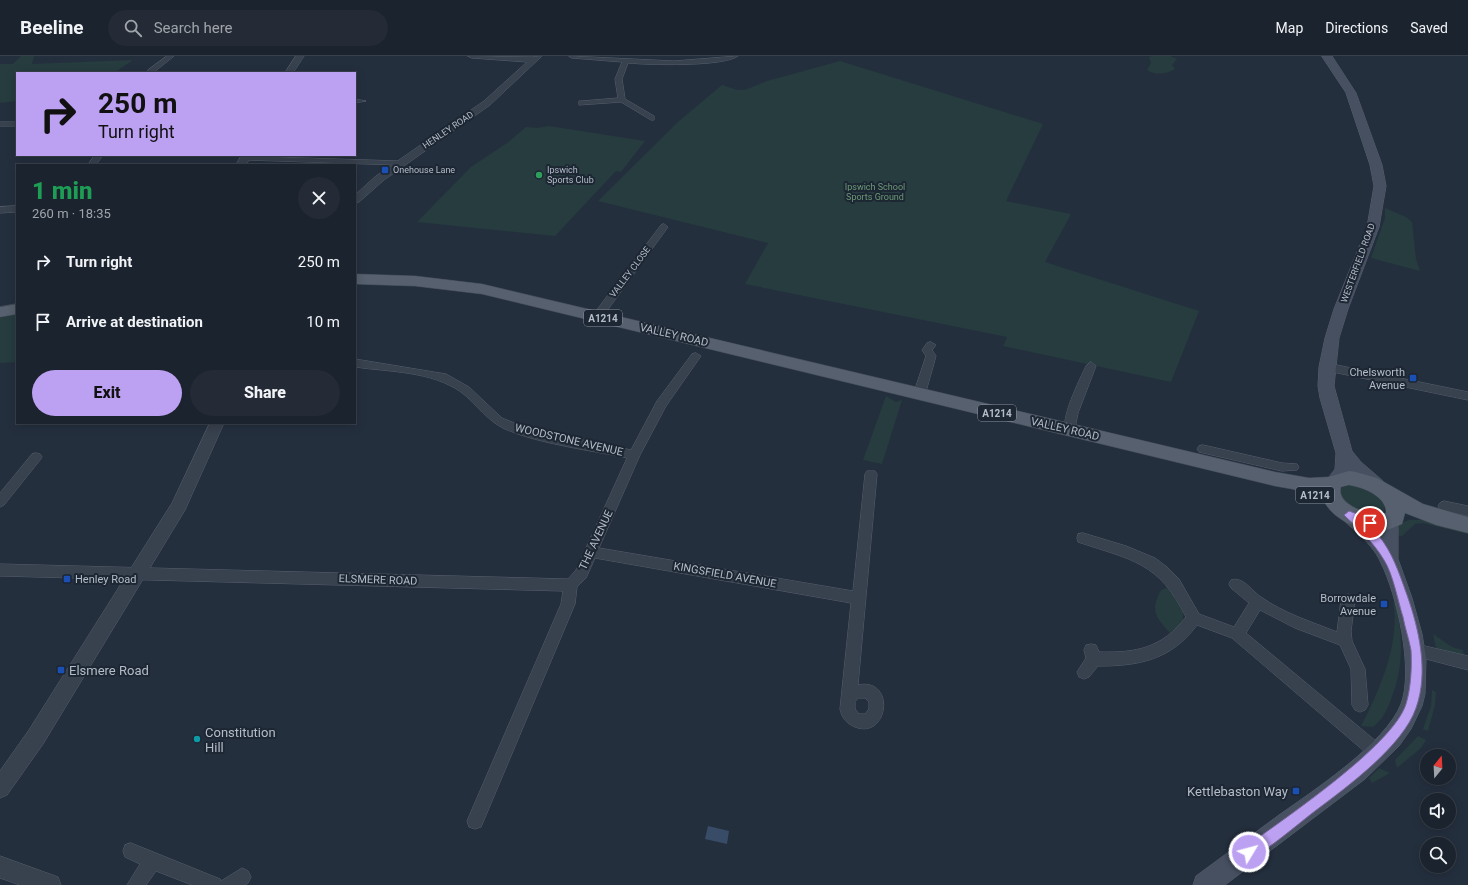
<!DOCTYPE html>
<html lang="en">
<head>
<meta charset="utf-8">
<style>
	:root { --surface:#1b232e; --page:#242b36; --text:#f1f3f6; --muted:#a0a4aa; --line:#39404a; --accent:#bca0f2 }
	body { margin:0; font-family:Roboto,sans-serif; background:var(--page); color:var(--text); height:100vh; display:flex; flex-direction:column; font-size:15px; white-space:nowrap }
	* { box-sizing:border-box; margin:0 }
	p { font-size:13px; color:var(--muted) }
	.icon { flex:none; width:22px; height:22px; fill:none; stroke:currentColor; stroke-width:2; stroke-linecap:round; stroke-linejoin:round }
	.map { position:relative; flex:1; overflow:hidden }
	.drawer { position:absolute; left:16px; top:108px; width:340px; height:260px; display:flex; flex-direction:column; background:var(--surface); border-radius:0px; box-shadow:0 2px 10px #0003,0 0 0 1px var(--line) }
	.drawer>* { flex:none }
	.banner { position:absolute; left:16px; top:16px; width:340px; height:84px; border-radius:0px; box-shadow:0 2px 10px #0003,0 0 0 1px var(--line); background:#bca0f2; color:#111; overflow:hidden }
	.needle { width:26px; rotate:18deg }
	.buttons { position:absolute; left:1420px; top:693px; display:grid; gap:8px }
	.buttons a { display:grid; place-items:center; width:36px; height:36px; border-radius:50%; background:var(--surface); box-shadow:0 2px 10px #0003,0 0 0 1px var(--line); font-size:20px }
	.pin { position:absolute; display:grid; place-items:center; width:34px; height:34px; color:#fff; margin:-17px; border:2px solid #fff; border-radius:50%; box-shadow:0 1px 4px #0007 }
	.me { position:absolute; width:44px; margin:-22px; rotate:53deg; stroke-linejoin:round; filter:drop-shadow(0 0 3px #0008) }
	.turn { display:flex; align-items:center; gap:14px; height:84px; padding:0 16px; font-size:18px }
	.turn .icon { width:52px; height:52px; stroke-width:2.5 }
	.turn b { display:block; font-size:28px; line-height:34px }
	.round { display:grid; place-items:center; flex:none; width:42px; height:42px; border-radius:21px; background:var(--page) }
	.summary { display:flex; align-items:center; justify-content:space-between; height:68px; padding:0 16px }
	h1 { font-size:24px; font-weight:800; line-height:30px; color:#1e9e55 }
	.button { display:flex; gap:8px; margin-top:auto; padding:8px 16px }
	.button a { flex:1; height:46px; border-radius:24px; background:var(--accent); color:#111; font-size:16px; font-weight:800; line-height:46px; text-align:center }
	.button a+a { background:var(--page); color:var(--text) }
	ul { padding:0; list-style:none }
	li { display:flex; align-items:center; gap:12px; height:60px; padding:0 16px }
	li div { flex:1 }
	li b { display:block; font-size:15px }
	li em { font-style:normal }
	header { display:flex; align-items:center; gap:24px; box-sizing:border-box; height:56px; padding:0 20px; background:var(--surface); border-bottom:1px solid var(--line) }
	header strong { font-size:19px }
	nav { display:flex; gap:22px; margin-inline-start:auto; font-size:14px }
	.search { width:280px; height:36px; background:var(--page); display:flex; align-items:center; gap:10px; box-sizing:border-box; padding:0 14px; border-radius:22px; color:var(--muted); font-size:15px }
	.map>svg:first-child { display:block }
	.green { fill:#263c3f }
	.water { fill:#394c67 }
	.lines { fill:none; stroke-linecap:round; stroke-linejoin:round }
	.minor-casing { stroke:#565f6c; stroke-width:1 }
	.tertiary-casing { stroke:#565f6c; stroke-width:1 }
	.secondary-casing { stroke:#565f6c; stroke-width:1 }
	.primary-casing { stroke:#414a57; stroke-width:1 }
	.minor { fill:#38414e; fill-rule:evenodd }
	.tertiary { fill:#38414e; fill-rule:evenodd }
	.secondary { fill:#465061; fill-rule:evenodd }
	.primary { fill:#56606e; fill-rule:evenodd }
	.route { fill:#bca0f2; stroke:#7a689d }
	.transit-dot { fill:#1a4fb4; stroke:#1d2633; stroke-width:1.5 }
	.leisure-dot { fill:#2e9e5b; stroke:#1d2633; stroke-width:1.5 }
	.culture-dot { fill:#0f9aa8; stroke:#1d2633; stroke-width:1.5 }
	.labels { text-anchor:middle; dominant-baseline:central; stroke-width:4; stroke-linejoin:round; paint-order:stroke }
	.far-street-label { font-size:9px; fill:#b4bcc9; stroke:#1d2633 }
	.far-poi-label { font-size:9px; fill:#b4bcc9; stroke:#1d2633; text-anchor:start }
	.far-park-label { font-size:9px; fill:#6b9a76; stroke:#1d2633 }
	.shield { fill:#1d2633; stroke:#878f9c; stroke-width:1 }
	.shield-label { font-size:10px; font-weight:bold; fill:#b4bcc9 }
	.street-label { font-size:11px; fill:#b4bcc9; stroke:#1d2633 }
	.poi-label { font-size:11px; fill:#b4bcc9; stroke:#1d2633; text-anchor:end }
	.near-poi-label { font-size:13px; fill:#b4bcc9; stroke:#1d2633; text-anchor:start }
</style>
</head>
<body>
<header>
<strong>Beeline</strong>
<div class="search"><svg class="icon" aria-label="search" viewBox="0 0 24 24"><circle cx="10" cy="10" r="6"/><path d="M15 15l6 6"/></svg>Search here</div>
<nav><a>Map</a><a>Directions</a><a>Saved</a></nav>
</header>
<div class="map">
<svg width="1468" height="829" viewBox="0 0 1468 829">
	<rect width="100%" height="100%" fill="#242f3e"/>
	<path class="green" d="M21,0H34L32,8L133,4L114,17H17V45L0,47V8H13Z
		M1152,0H1170L1177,3L1172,9L1175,13C1165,18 1157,20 1147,14L1151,7L1149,1Z
		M840,5L1043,68L1006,145L1071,158L1045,206L1199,255L1171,326L1003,290L1007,281L745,228L768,187L598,145L679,65L722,29L737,34H745L767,25Z
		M549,70L645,85L621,116L616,115L555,180L417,166L471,111L507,87L526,71L537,72Z
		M1385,152L1406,161L1412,166L1416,203L1420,215L1371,202L1385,162Z
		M17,257V306L0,307V260Z
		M886,340L896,346L902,344L882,408L863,404Z
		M1353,428L1376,437L1385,448L1384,456L1374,460L1345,449L1339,434L1342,431Z
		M1409,464H1423L1468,475V478L1423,467L1415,468L1402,480L1396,479C1397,470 1401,467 1409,464Z
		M1167,532L1172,533C1179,545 1186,554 1182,567L1170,577C1155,560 1150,555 1161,534Z
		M1393,546L1396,547C1403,583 1404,612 1390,646C1386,656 1382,664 1373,671L1361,670C1379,636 1401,585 1393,546Z
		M1433,578L1452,591L1463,594L1464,600L1439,594L1436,592Z
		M1432,634L1436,636L1435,649L1428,675L1423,673L1431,650Z
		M1418,680L1426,684L1421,692L1397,712L1395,704Z
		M1379,712L1390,717L1372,727L1369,722Z"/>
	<path class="water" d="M708,770L729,775L727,788L705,783Z"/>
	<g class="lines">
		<g class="minor-casing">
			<path id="minor" d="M167,0H174L153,17H147L148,14Z
				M569,0L674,5L738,0C723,11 649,9 628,7L622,23L625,43L654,60V64H651L621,46L579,49V45H582L618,42L615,23L622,6L572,2Z
				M355,43L366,45L355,47Z
				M0,66H17V70H0Z
				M95,99H103L96,109H88Z
				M242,100L399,105L403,107L399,109L245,104H242Z
				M17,150V156L0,157V151Z
				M664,168L668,171L601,263H593L592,261L593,259L661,169Z
				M931,286L936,289L932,294L936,300L925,339L919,343L913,339L926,300L922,294L927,287Z
				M696,297L701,300L666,350L640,399L599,492L853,535L865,418L867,415H875L877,418L858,629C896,621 889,684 855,671C846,667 842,662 840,653L851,547L595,502L586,522L577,531L575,548L481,771L475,773L469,771L467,765L561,548L563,535L0,520V508L568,523L576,514L627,402C590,394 539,388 505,373C487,365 477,348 461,336C431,315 390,316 355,311V303L446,318L469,331L502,362L529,373L631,394L657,345L692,298ZM859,642H865L869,646V653L865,658H859L855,653V646Z
				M1091,306L1096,310L1078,357L1074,377H1066C1059,364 1080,323 1086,310Z
				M1327,307L1468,336V344L1323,314L1322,311L1323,308Z
				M1203,389L1282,407L1297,408L1299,411L1297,414L1282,415L1199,396L1197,393L1199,390Z
				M36,397L40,398L42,401L40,404L4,449L0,451V437L32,398Z
				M1444,445L1468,450V460L1440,453L1438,450L1440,447Z
				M1083,477L1126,490L1155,502L1167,511L1179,523L1199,558L1234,571L1249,547L1231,532L1229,528L1231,524C1243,520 1252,535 1261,541C1283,557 1312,566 1337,576L1341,544L1343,540L1348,538L1353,540L1355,544L1351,575L1352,585L1365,613L1368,649L1365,654L1360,656L1355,654L1352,649L1351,613L1340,589L1295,572L1260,554L1246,577L1383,691L1385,696L1383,701L1377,704L1371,701L1232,582L1197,569C1171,604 1139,610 1098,610L1089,621L1084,623L1079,621L1077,616L1086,602L1084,594L1086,589L1091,588L1096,589L1099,596C1137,597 1162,592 1186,561C1159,506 1132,504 1078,486L1077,482L1078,478Z
				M1416,588L1468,600V614L1411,599L1409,594L1411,589Z
				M131,787L220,823L221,825L242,812L248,815L251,821L248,827L245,829H192L156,815L146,829H127L140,808L125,801L123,795L125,789Z"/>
		</g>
		<g class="tertiary-casing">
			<path id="tertiary" d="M296,0H304L293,17H285Z
				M468,0L532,1L542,0L490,49L384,124L359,146L355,147V139L376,120L484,45L527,6L472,2Z
				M242,99H252L246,109H236Z
				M210,367H224L185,454L43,688L7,739L0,742V715L29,674L172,447Z
				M0,800L58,821L61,829H20L0,822Z"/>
		</g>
		<g class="secondary-casing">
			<path id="secondary" d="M1322,0H1332L1356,37L1382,109L1386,130L1379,171L1348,253L1339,282L1334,330L1352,395L1361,406L1383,425L1386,430L1383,435C1370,439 1360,425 1350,416C1345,426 1340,433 1329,430L1326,425L1335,413L1336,397L1320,342L1318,330L1319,311L1325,282L1334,253L1367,171L1374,130L1370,109L1346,37Z
				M1349,452L1355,454L1380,476V466L1383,461L1389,459L1395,461L1398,466V503L1412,542L1422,578L1426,602L1425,638L1422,650L1411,673L1399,690L1365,723L1225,829H1193L1196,820C1224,800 1251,779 1279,759C1313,735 1386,687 1401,648C1414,614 1397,539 1381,507C1376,495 1366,485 1357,476C1351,471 1344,466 1340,459L1343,454Z"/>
		</g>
		<g class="primary-casing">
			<path id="primary" d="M355,218L415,220L482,228L1275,416L1309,422L1328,421L1349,415L1356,416L1377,422L1423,448L1468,461V477L1436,469L1405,457L1402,468C1397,470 1391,473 1385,474C1361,478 1325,461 1321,436H1309L1275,430L482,238L415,230L355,228ZM1349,429C1362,431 1387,440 1386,457C1372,461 1335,449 1341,431Z
				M17,248V258L0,261V251Z"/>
		</g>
		<use href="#minor" class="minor"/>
		<use href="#tertiary" class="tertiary"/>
		<use href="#secondary" class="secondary"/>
		<use href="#primary" class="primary"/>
	</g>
	<path class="route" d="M1349,455L1374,464L1375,467L1374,470H1369C1390,488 1398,514 1407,539C1419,573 1429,616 1416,652C1403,690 1347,731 1315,755C1298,768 1267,795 1249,803L1244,801L1243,796L1244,792C1282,764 1393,690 1406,648C1411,632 1412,610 1411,594C1409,583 1405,572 1403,561C1398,545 1393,518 1384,504C1374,487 1360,474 1346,461L1344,459Z"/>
	<g class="transit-dot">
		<rect x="381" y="110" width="8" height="8" rx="2"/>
		<rect x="1409" y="318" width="8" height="8" rx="2"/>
		<rect x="63" y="519" width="8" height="8" rx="2"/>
		<rect x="1380" y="544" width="8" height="8" rx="2"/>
		<rect x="57" y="610" width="8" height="8" rx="2"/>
		<rect x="1292" y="731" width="8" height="8" rx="2"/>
	</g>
	<circle class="leisure-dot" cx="539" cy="119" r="4"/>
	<circle class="culture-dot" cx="197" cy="683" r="4"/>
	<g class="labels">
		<g class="far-street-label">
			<text transform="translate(448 74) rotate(-34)">HENLEY ROAD</text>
			<text transform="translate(1358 207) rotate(-70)">WESTERFIELD ROAD</text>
			<text transform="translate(630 216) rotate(-53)">VALLEY CLOSE</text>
		</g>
		<g class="far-poi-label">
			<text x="393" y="114">Onehouse Lane</text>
			<text x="547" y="114">Ipswich<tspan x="547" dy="10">Sports Club</tspan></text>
		</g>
		<g class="far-park-label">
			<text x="875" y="131">Ipswich School<tspan x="875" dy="10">Sports Ground</tspan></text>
		</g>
		<g class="shield">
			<rect x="584" y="254" width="38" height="16" rx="3"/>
			<rect x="978" y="349" width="38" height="16" rx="3"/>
			<rect x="1296" y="431" width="38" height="16" rx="3"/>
		</g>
		<g class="shield-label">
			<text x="603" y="262">A1214</text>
			<text x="997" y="357">A1214</text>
			<text x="1315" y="439">A1214</text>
		</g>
		<g class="street-label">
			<text transform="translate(674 279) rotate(13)">VALLEY ROAD</text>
			<text transform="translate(1065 373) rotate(13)">VALLEY ROAD</text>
			<text transform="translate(569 384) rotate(13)">WOODSTONE AVENUE</text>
			<text transform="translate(596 484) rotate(-65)">THE AVENUE</text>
			<text transform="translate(725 519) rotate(10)">KINGSFIELD AVENUE</text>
			<text transform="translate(378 524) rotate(2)">ELSMERE ROAD</text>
		</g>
		<g class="poi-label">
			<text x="1405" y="316">Chelsworth<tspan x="1405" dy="13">Avenue</tspan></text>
			<text x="75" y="523" text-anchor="start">Henley Road</text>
			<text x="1376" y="542">Borrowdale<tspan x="1376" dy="13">Avenue</tspan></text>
		</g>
		<g class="near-poi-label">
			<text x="69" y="614">Elsmere Road</text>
			<text x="205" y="676">Constitution<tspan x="205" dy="15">Hill</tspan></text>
			<text x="1288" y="735" text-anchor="end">Kettlebaston Way</text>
		</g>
	</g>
</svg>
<div class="buttons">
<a><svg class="needle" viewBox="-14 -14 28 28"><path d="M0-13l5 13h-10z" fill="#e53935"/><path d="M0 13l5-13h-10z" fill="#a0a4aa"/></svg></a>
<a><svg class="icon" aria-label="sound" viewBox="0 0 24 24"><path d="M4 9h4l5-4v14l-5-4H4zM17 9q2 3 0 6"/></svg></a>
<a><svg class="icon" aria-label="search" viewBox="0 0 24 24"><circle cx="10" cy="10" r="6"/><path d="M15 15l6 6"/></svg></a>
</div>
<div class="pin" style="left:1370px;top:467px;background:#d93025"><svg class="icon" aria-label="arrive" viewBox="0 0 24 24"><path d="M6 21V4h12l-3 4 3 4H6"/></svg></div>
<svg class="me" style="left:1249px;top:796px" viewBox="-20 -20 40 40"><circle r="17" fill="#bca0f2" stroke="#fff" stroke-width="3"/><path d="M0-11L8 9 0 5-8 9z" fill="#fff"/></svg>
<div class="banner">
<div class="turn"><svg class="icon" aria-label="right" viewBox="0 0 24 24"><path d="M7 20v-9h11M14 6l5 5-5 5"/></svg><div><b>250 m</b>Turn right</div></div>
</div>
<section class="drawer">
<div class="summary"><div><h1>1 min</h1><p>260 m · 18:35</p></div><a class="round"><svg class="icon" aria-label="close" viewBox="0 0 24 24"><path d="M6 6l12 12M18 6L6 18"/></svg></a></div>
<ul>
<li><svg class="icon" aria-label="right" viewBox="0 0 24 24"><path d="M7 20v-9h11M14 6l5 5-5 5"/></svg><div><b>Turn right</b></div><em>250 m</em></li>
<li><svg class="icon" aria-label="arrive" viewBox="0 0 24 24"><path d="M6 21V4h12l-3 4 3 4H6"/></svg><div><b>Arrive at destination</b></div><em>10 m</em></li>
</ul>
<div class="button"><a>Exit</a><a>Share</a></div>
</section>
</div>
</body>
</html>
